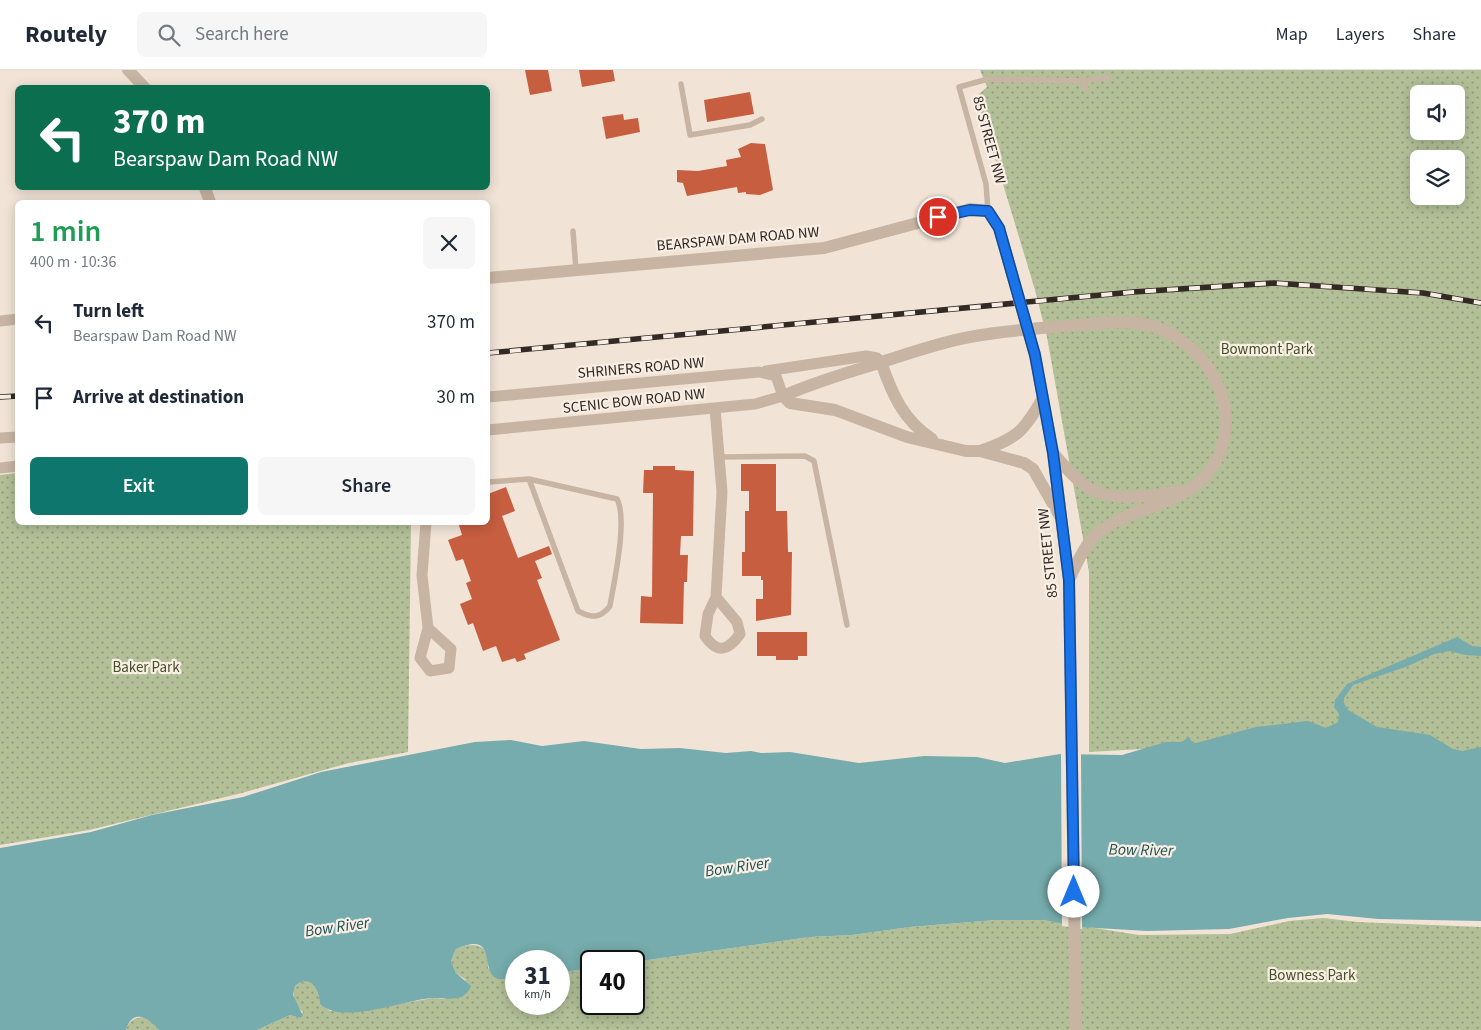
<!DOCTYPE html>
<html lang="en">
<head>
<meta charset="utf-8">
<style>
	:root { --surface:#fff; --page:#f6f6f7; --text:#1f2937; --muted:#747a83; --line:#e0e1e3; --accent:#0f766e }
	body { margin:0; font-family:"Source Sans 3",sans-serif; background:var(--page); color:var(--text); height:100vh; display:flex; flex-direction:column; font-size:19px; white-space:nowrap }
	* { box-sizing:border-box; margin:0 }
	p { font-size:16px; color:var(--muted) }
	.icon { flex:none; width:28px; height:28px; fill:none; stroke:currentColor; stroke-width:2; stroke-linecap:round; stroke-linejoin:round }
	.map { position:relative; flex:1; overflow:hidden }
	.details { position:absolute; left:15px; top:130px; width:475px; height:325px; display:flex; flex-direction:column; background:var(--surface); border-radius:8px; box-shadow:0 2px 12px #0003 }
	.details>* { flex:none }
	.banner { position:absolute; left:15px; top:15px; width:475px; height:105px; border-radius:8px; box-shadow:0 2px 12px #0003; background:#0b6e4f; color:#fff; overflow:hidden }
	.fabs { position:absolute; left:1410px; top:15px; display:grid; gap:10px }
	.fabs a { display:grid; place-items:center; width:55px; height:55px; border-radius:8px; background:var(--surface); box-shadow:0 2px 12px #0003; font-size:25px }
	.speed { position:absolute; left:505px; top:880px; display:flex; gap:10px; font-size:25px; font-weight:700; text-align:center }
	.speed>* { display:grid; place-content:center; width:65px; height:65px; border-radius:50%; background:var(--surface); box-shadow:0 2px 12px #0003; line-height:1 }
	.speed small { font-size:12px; font-weight:400 }
	.speed .limit { border:2px solid #111; border-radius:8px; background:#fff; color:#111 }
	.pin { position:absolute; display:grid; place-items:center; width:42px; height:42px; color:#fff; margin:-21px; border:2px solid #fff; border-radius:50%; box-shadow:0 1px 5px #0007 }
	.me { position:absolute; width:55px; margin:-28px; rotate:0deg; stroke-linejoin:round; filter:drop-shadow(0 0 4px #0008) }
	.turn { display:flex; align-items:center; gap:18px; height:105px; padding:0 15px; font-size:22px }
	.turn .icon { width:65px; height:65px; stroke-width:2.5 }
	.turn b { display:block; font-size:35px; line-height:42px }
	.round { display:grid; place-items:center; flex:none; width:52px; height:52px; border-radius:8px; background:var(--page) }
	.summary { display:flex; align-items:center; justify-content:space-between; height:85px; padding:0 15px }
	h1 { font-size:30px; font-weight:600; line-height:38px; color:#1e9e55 }
	.cta { display:flex; gap:10px; margin-top:auto; padding:10px 15px }
	.cta a { flex:1; height:58px; border-radius:8px; background:var(--accent); color:#fff; font-size:20px; font-weight:600; line-height:58px; text-align:center }
	.cta a+a { background:var(--page); color:var(--text) }
	ul { padding:0; list-style:none }
	li { display:flex; align-items:center; gap:15px; height:75px; padding:0 15px }
	li div { flex:1 }
	li b { display:block; font-size:19px }
	li em { font-style:normal }
	header { display:flex; align-items:center; gap:30px; box-sizing:border-box; height:70px; padding:0 25px; background:var(--surface); border-bottom:1px solid var(--line) }
	header strong { font-size:24px }
	nav { display:flex; gap:28px; margin-inline-start:auto; font-size:18px }
	.search { width:350px; height:45px; background:var(--page); display:flex; align-items:center; gap:12px; box-sizing:border-box; padding:0 18px; border-radius:8px; color:var(--muted); font-size:19px }
	.map>svg:first-child { display:block }
	.grass { fill:url(#grass-dots); fill-rule:evenodd }
	.water { fill:#76acad }
	.pier { fill:#f1e4d7 }
	.building { fill:#c65e3f }
	.lines { fill:none; stroke-linecap:round; stroke-linejoin:round }
	.service { stroke:#c8b4a3; stroke-width:5.5 }
	.minor { stroke:#c8b4a3; stroke-width:11 }
	.tertiary { stroke:#c8b4a3; stroke-width:12 }
	.rail-casing { stroke:#332925; stroke-width:5.5 }
	.rail { stroke:#f9eee3; stroke-width:4; stroke-dasharray:11; stroke-linecap:butt }
	.tertiary-bridge { stroke:#c8b4a3; stroke-width:12 }
	.route-casing { stroke:#114b97; stroke-width:12 }
	.route { stroke:#1a73e8; stroke-width:9 }
	.labels { text-anchor:middle; dominant-baseline:central; stroke-width:4.5; stroke-linejoin:round; paint-order:stroke }
	.street-label { font-size:15px; fill:#332925; stroke:#f9eee3 }
	.park-label { font-size:15px; fill:#435129; stroke:#f9eee3 }
	.water-label { font-size:16px; font-style:italic; fill:#1b5154; stroke:#f9eee3 }
</style>
</head>
<body>
<header>
<strong>Routely</strong>
<div class="search"><svg class="icon" aria-label="search" viewBox="0 0 24 24"><circle cx="10" cy="10" r="6"/><path d="M15 15l6 6"/></svg>Search here</div>
<nav><a>Map</a><a>Layers</a><a>Share</a></nav>
</header>
<div class="map">
<svg width="1481" height="960" viewBox="0 0 1481 960">
	<defs>
		<pattern id="grass-dots" width="8" height="8" patternUnits="userSpaceOnUse" patternTransform="scale(1.25)"><rect width="8" height="8" fill="#b2bf97"/><path d="M2 2h.1M6 6h.1" fill="none" stroke="#919b7b" stroke-width="1.8" stroke-linecap="round"/></pattern>
	</defs>
	<rect width="100%" height="100%" fill="#f1e4d7"/>
	<path class="grass" d="M980,0H1481V697L1360,667L1089,682V502L1047,267L1035,220L980,38L979,24L987,17ZM1419,24H1456V61H1419ZM1419,89H1456V126H1419Z
		M17,403L18,452L411,453L408,682L349,693L238,724L89,760L0,775V405Z
		M1323,848L1358,852L1481,857V960H257L290,945L300,948L303,942C293,934 292,927 295,916C311,902 319,920 320,934L330,941H357L433,928L444,929L466,910L456,903L451,891L456,879C474,871 491,874 488,898L503,910L516,908V934H559V903L591,898V934H634V892L810,867L852,865L910,857L996,850H1044L1139,865L1230,864L1289,851Z
		M144,947L151,950L159,960H126C129,950 134,948 144,947Z"/>
	<path class="water" d="M1457,567L1472,576L1481,577V586L1466,585L1449,581L1434,584L1408,596L1353,615L1344,628V633L1348,640L1377,657L1430,665L1453,679L1462,681L1481,677V851L1378,849L1327,844L1288,848L1229,859L1147,861L1080,857L1044,850H996L910,857L852,865L810,867L634,892L591,891V898L559,903V891H516V908C510,909 502,911 496,908C480,900 498,860 456,879L451,891L456,903L471,916C468,922 467,924 461,927C452,930 443,928 434,928C405,929 343,956 320,934C319,920 311,903 295,916L293,925L303,946L300,948L290,945L257,960H159C149,947 132,938 126,960H0V778L91,762L152,745L243,727L321,702L475,672L511,670L542,676L584,671L641,679L680,678L726,683L751,681L761,683L790,682L859,693L924,686L977,687L1005,693L1060,684L1122,685L1166,672H1182L1189,667L1192,672L1196,673L1256,657L1308,651L1326,658L1338,652L1339,644L1334,637L1335,630L1347,614Z"/>
	<path class="pier" d="M1061,682H1081L1082,859L1062,856Z"/>
	<path class="building" d="M525,0H548L552,21L530,25Z
		M579,0H613L615,11L582,17Z
		M750,22L754,44L707,52L704,30Z
		M623,44L624,50L638,48L640,62L606,69L602,47Z
		M751,73L765,74L773,120L760,125L746,124V122L738,123L737,117L687,126L683,113L677,112V100L698,101L727,96L726,90L741,87L738,79Z
		M741,394H776V441H787L788,482H792L791,545L756,551V529H763V510H761V506H742V482H745V441H749V421H741Z
		M653,396H675V400L694,401L693,466H681L680,485H688L687,512H684L683,554L640,553L641,526L652,527L653,423H643L644,400H653Z
		M506,417L515,441L502,446L518,488L549,476L552,484L535,491L542,508L537,510L560,570L524,584L526,589L517,592L515,588L502,592L496,576L483,581L473,553L468,555L460,534L472,529L466,513L471,511L463,489L456,491L448,470L462,465L458,452H488V424Z
		M757,562H807V586H798V590H776V586H757Z"/>
	<g class="lines">
		<path class="service" d="M1082,11L1107,8
			M681,14L690,65L750,55L762,49
			M988,141L986,114L959,17L988,9L1082,11L1086,19
			M573,161L576,200
			M720,387L805,386L814,391L847,555
			M488,412L529,409L617,429C628,449 614,512 610,536C600,549 591,548 578,541L529,409"/>
		<path class="minor" d="M0,251L18,249
			M766,301L866,286L877,288L881,292
			M488,327L759,302L776,306L783,326L755,334L488,360
			M715,338L722,422L716,527L708,544L705,566C717,584 728,581 740,564L737,552L716,527
			M0,368L18,367
			M0,398L18,396
			M426,452L422,505L428,558L420,588L430,601L449,598L451,579L428,558"/>
		<path class="tertiary" d="M128,0L145,18
			M205,118L210,132
			M488,208L824,178L970,139L988,141L999,158L1007,186
			M1035,285L1053,383L1069,510L1076,960
			M881,292C892,324 903,350 932,369
			M980,381C1017,369 1024,361 1043,328
			M1053,383C1062,393 1072,406 1083,414C1106,434 1154,426 1182,421
			M1061,448L1033,399L1024,393L980,381H966L907,367L835,340L790,333L783,326C811,314 839,305 869,296C902,286 936,273 970,267C1001,261 1033,259 1064,256C1090,254 1118,250 1144,254C1172,259 1201,282 1214,307C1228,333 1230,361 1218,387C1195,437 1136,433 1099,462C1085,473 1077,493 1069,510"/>
		<g class="rail-casing">
			<path id="rail" d="M488,283L1133,222L1274,213L1423,223L1481,233
				M0,327L18,326"/>
		</g>
		<use href="#rail" class="rail"/>
		<path class="tertiary-bridge" d="M1007,186L1035,285"/>
	</g>
	<g class="lines">
		<g class="route-casing">
			<path id="route" d="M938,147L970,140L988,141L999,158L1035,285L1053,383L1069,510L1074,822"/>
		</g>
		<use href="#route" class="route"/>
	</g>
	<g class="labels">
		<g class="street-label">
			<text transform="translate(989 70) rotate(75)">85 STREET NW</text>
			<text transform="translate(738 169) rotate(-5)">BEARSPAW DAM ROAD NW</text>
			<text transform="translate(641 298) rotate(-5)">SHRINERS ROAD NW</text>
			<text transform="translate(634 331) rotate(-6)">SCENIC BOW ROAD NW</text>
			<text transform="translate(1048 483) rotate(-96)">85 STREET NW</text>
		</g>
		<g class="park-label">
			<text x="1267" y="279">Bowmont Park</text>
			<text x="146" y="597">Baker Park</text>
			<text x="1312" y="905">Bowness Park</text>
		</g>
		<g class="water-label">
			<text transform="translate(1141 780) rotate(1)">Bow River</text>
			<text transform="translate(737 797) rotate(-8)">Bow River</text>
			<text transform="translate(337 857) rotate(-8)">Bow River</text>
		</g>
	</g>
</svg>
<div class="fabs">
<a><svg class="icon" aria-label="sound" viewBox="0 0 24 24"><path d="M4 9h4l5-4v14l-5-4H4zM17 9q2 3 0 6"/></svg></a>
<a><svg class="icon" aria-label="layers" viewBox="0 0 24 24"><path d="M12 4l9 5-9 5-9-5zM3 14l9 5 9-5"/></svg></a>
</div>
<div class="speed"><div>31<small>km/h</small></div><div class="limit">40</div></div>
<div class="pin" style="left:938px;top:147px;background:#d93025"><svg class="icon" aria-label="arrive" viewBox="0 0 24 24"><path d="M6 21V4h12l-3 4 3 4H6"/></svg></div>
<svg class="me" style="left:1074px;top:822px" viewBox="-20 -20 40 40"><circle r="19" fill="#fff"/><path d="M0-13L10 11 0 6-10 11z" fill="#1a73e8"/></svg>
<div class="banner">
<div class="turn"><svg class="icon" aria-label="left" viewBox="0 0 24 24"><path d="M17 20v-9H6M10 6l-5 5 5 5"/></svg><div><b>370 m</b>Bearspaw Dam Road NW</div></div>
</div>
<section class="details">
<div class="summary"><div><h1>1 min</h1><p>400 m · 10:36</p></div><a class="round"><svg class="icon" aria-label="close" viewBox="0 0 24 24"><path d="M6 6l12 12M18 6L6 18"/></svg></a></div>
<ul>
<li><svg class="icon" aria-label="left" viewBox="0 0 24 24"><path d="M17 20v-9H6M10 6l-5 5 5 5"/></svg><div><b>Turn left</b><p>Bearspaw Dam Road NW</p></div><em>370 m</em></li>
<li><svg class="icon" aria-label="arrive" viewBox="0 0 24 24"><path d="M6 21V4h12l-3 4 3 4H6"/></svg><div><b>Arrive at destination</b></div><em>30 m</em></li>
</ul>
<div class="cta"><a>Exit</a><a>Share</a></div>
</section>
</div>
</body>
</html>
